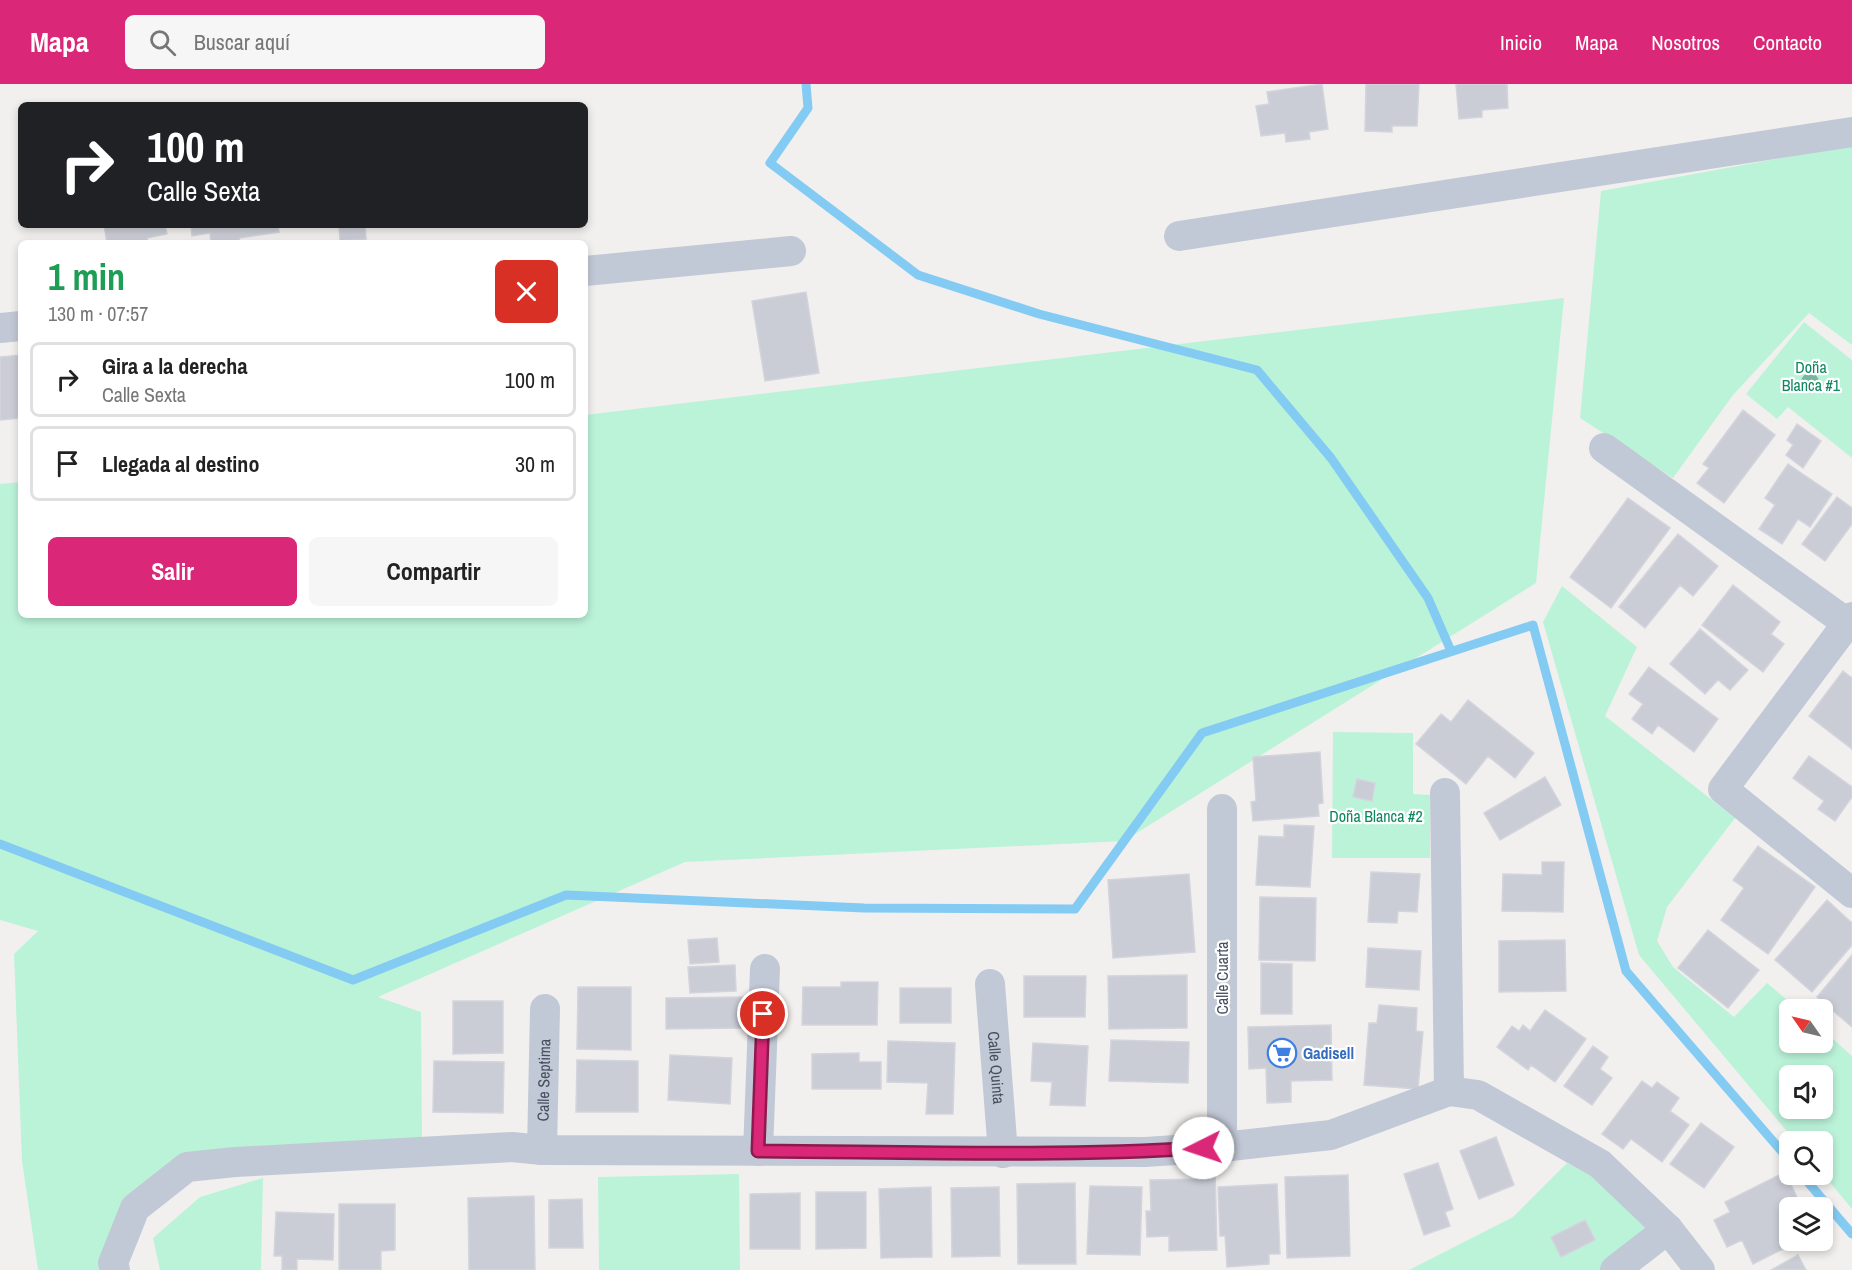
<!DOCTYPE html>
<html lang="es">
<head>
<meta charset="utf-8">
<style>
	:root { --surface:#fff; --page:#f6f6f6; --text:#222; --muted:#767676; --line:#e0e0e0; --accent:#db2777 }
	body { margin:0; font-family:"Archivo Narrow",sans-serif; background:var(--page); color:var(--text); height:100vh; display:flex; flex-direction:column; font-size:22px; white-space:nowrap }
	* { box-sizing:border-box; margin:0 }
	p { font-size:20px; color:var(--muted) }
	.icon { flex:none; width:33px; height:33px; fill:none; stroke:currentColor; stroke-width:2; stroke-linecap:round; stroke-linejoin:round }
	.map { position:relative; flex:1; overflow:hidden }
	.details { position:absolute; left:18px; top:156px; width:570px; height:378px; display:flex; flex-direction:column; background:var(--surface); border-radius:9px; box-shadow:0 3px 9px #0003 }
	.details>* { flex:none }
	.guide { position:absolute; left:18px; top:18px; width:570px; height:126px; border-radius:9px; box-shadow:0 3px 9px #0003; background:#202124; color:#fff; overflow:hidden }
	.needle { width:39px; rotate:304deg }
	.fabs { position:absolute; left:1779px; top:915px; display:grid; gap:12px }
	.fabs a { display:grid; place-items:center; width:54px; height:54px; border-radius:9px; background:var(--surface); box-shadow:0 3px 9px #0003; font-size:30px }
	.pin { position:absolute; display:grid; place-items:center; width:51px; height:51px; color:#fff; margin:-26px; border:3px solid #fff; border-radius:50%; box-shadow:0 2px 6px #0007 }
	.me { position:absolute; width:66px; margin:-33px; rotate:266deg; stroke-linejoin:round; filter:drop-shadow(0 0 4px #0008) }
	.turn { display:flex; align-items:center; gap:21px; height:126px; padding:0 30px; font-size:27px }
	.turn .icon { width:78px; height:78px; stroke-width:2.5 }
	.turn b { display:block; font-size:42px; line-height:51px }
	.round { display:grid; place-items:center; flex:none; width:63px; height:63px; border-radius:9px; background:var(--page) }
	.headline { display:flex; align-items:center; justify-content:space-between; height:102px; padding:0 30px }
	h1 { font-size:36px; font-weight:700; line-height:45px; color:#1e9e55 }
	.action { display:flex; gap:12px; margin-top:auto; padding:12px 30px }
	.action a { flex:1; height:69px; border-radius:9px; background:var(--accent); color:#fff; font-size:24px; font-weight:700; line-height:69px; text-align:center }
	.action a+a { background:var(--page); color:var(--text) }
	ul { padding:0; list-style:none }
	li { display:flex; align-items:center; gap:18px; height:75px; margin:0 12px 9px; padding:0 18px; border:3px solid var(--line); border-radius:9px }
	li div { flex:1 }
	li b { display:block; font-size:22px }
	li em { font-style:normal }
	header { display:flex; align-items:center; gap:36px; box-sizing:border-box; height:84px; padding:0 30px; background:var(--accent); color:#fff }
	header strong { font-size:28px }
	nav { display:flex; gap:33px; margin-inline-start:auto; font-size:21px }
	.search { width:420px; height:54px; background:var(--page); display:flex; align-items:center; gap:15px; box-sizing:border-box; padding:0 21px; border-radius:9px; color:var(--muted); font-size:22px }
	.map>svg:first-child { display:block }
	.green { fill:#bbf3d9; fill-rule:evenodd }
	.lines { fill:none; stroke-linecap:round; stroke-linejoin:round }
	.stream { stroke:#84cbf3; stroke-width:9 }
	.building { fill:#cbcdd6; stroke:#d3d4dc; stroke-width:1.5 }
	.minor { stroke:#c2c9d6; stroke-width:30 }
	.tree { fill:#75b69f }
	.route-casing { stroke:#8e194d; stroke-width:15 }
	.route { stroke:#db2777; stroke-width:10 }
	.labels { text-anchor:middle; dominant-baseline:central; stroke-width:4.5; stroke-linejoin:round; paint-order:stroke }
	.park-label { font-size:16px; fill:#0f875e; stroke:#fff }
	.street-label { font-size:16px; fill:#464f5f; stroke:#fff }
	.shop-label { font-size:16px; font-weight:bold; fill:#366cbe; stroke:#fff; text-anchor:start }
</style>
</head>
<body>
<header>
<strong>Mapa</strong>
<div class="search"><svg class="icon" aria-label="search" viewBox="0 0 24 24"><circle cx="10" cy="10" r="6"/><path d="M15 15l6 6"/></svg>Buscar aquí</div>
<nav><a>Inicio</a><a>Mapa</a><a>Nosotros</a><a>Contacto</a></nav>
</header>
<div class="map">
<svg width="1852" height="1186" viewBox="0 0 1852 1186">
	<rect width="100%" height="100%" fill="#f2f0ef"/>
	<path class="green" d="M1852,61V261L1809,229L1733,311L1673,394L1580,334L1601,107Z
		M1564,214L1536,499L1124,757L685,778L378,913L421,928L422,1057L189,1068L129,1117L99,1186H38L22,1077L14,870L38,847L0,836V400L21,398V531H585V331Z
		M1804,238L1852,276V374L1788,323L1777,335L1746,310Z
		M1562,502L1637,563L1605,632L1735,734L1667,823L1657,857L1673,883L1734,933L1767,899L1798,925L1790,926V958H1822L1823,946L1852,972V1125L1823,1090L1822,1058L1795,1057L1639,871L1543,538ZM1790,992H1822V1024H1790Z
		M1333,648L1413,649V710L1430,711V774H1332Z
		M1567,1079L1616,1105L1656,1148L1606,1186H1409L1513,1133Z
		M739,1090L740,1186H599L598,1093Z
		M263,1094L261,1186H160L153,1154L200,1113Z"/>
	<g class="lines">
		<path class="stream" d="M806,0L808,24L770,79L918,191L1039,230L1257,286L1331,374L1428,514L1451,567
			M0,760L353,896L566,811L864,824L1075,825L1202,649L1533,541L1626,887L1790,1077
			M1801,1090L1852,1150"/>
	</g>
	<path class="building" d="M1322,0L1328,45L1309,48L1310,55L1286,58L1285,49L1261,52L1256,22L1269,20L1267,8Z
		M1366,0H1419L1417,42H1392V48L1365,47Z
		M1456,0H1507L1508,24L1482,26V33L1459,35Z
		M104,141H165L167,150L147,154L148,159H107Z
		M191,141H278L279,148L239,154L240,159H211L210,149L192,152Z
		M339,141H365L366,155L340,157Z
		M806,208L819,289L765,297L752,217Z
		M21,271V334L0,336V273Z
		M1743,326L1775,351L1724,419L1697,399L1709,384L1703,380Z
		M1797,340L1821,357L1803,384L1786,371L1793,361L1787,356Z
		M1788,380L1832,410L1810,443L1798,435L1782,460L1759,445L1775,421L1765,414Z
		M1837,413L1852,424V440L1825,477L1802,460Z
		M1628,414L1670,444L1611,524L1570,493Z
		M1678,450L1718,482L1693,512L1680,501L1645,544L1619,523Z
		M1733,501L1780,538L1771,550L1784,560L1763,588L1702,541Z
		M1700,545L1748,586L1730,606L1718,596L1705,610L1670,580Z
		M1649,583L1718,635L1694,668L1658,641L1652,650L1632,635L1643,620L1629,610Z
		M1843,587L1852,594V665L1809,632Z
		M1468,616L1534,669L1515,694L1488,672L1466,700L1416,660L1441,630L1451,638Z
		M1320,668L1323,719L1318,720L1319,732L1253,737L1251,718L1256,717L1253,673Z
		M1809,672L1852,703V713L1835,737L1818,725L1824,717L1793,694Z
		M1545,693L1561,721L1500,756L1484,729Z
		M1357,695L1375,699L1372,717L1353,713Z
		M1284,741L1314,742L1310,803L1256,801L1259,752L1284,753Z
		M1758,762L1815,803L1768,870L1721,836L1744,804L1733,796Z
		M1542,778H1564L1563,828L1502,827L1503,790L1542,791Z
		M1371,788L1420,790L1417,828L1398,827L1397,839L1368,838Z
		M1189,790L1195,868L1113,874L1108,796Z
		M1260,813L1316,814L1315,877L1259,876Z
		M1827,816L1852,839V861L1812,908L1775,876Z
		M1708,846L1759,886L1728,924L1678,884Z
		M717,854L719,878L690,880L688,856Z
		M1565,856L1566,907L1499,908V857Z
		M1368,864L1421,867L1419,906L1366,903Z
		M1852,871V943L1817,913Z
		M1261,879L1292,880V930H1261Z
		M735,881L736,907L690,909L688,883Z
		M1187,891V944L1109,945L1108,892Z
		M1024,892H1086L1085,933H1024Z
		M841,898H878L877,941H802L803,903H841Z
		M578,903H631V966L577,965Z
		M900,904H951V939H900Z
		M743,913V944L666,945V914Z
		M453,917H503V969L453,970Z
		M1379,921L1417,924L1416,947L1423,948L1418,1005L1364,1001L1369,939H1377Z
		M1545,926L1586,955L1555,998L1531,981L1528,986L1497,963L1512,942L1519,947L1523,941L1530,947Z
		M1331,941L1332,996L1291,997V1018L1267,1019L1266,984L1249,985L1248,943Z
		M1111,956L1189,958L1188,999L1109,997Z
		M888,957L955,959L953,1030H926L928,999L887,998Z
		M1033,959L1088,962L1085,1022L1050,1021L1052,998L1031,997Z
		M1593,962L1608,973L1600,985L1612,994L1592,1021L1564,1002Z
		M859,969V978H881V1005H812V970Z
		M670,971L732,974L730,1020L668,1016Z
		M577,976L638,977V1028H576Z
		M434,977L504,978L503,1029L433,1028Z
		M1642,997L1652,1004L1657,998L1679,1014L1670,1027L1689,1041L1662,1078L1631,1055L1623,1065L1602,1050Z
		M1701,1039L1734,1063L1704,1104L1670,1080Z
		M1496,1053L1514,1101L1479,1115L1460,1067Z
		M1438,1079L1453,1125L1445,1128L1450,1142L1424,1151L1404,1090Z
		M1215,1084L1217,1166L1169,1167V1152L1147,1153L1146,1127H1151L1150,1096L1197,1095L1198,1085Z
		M1785,1088L1802,1124H1790V1156H1801L1753,1180L1742,1156L1727,1163L1714,1136L1730,1128L1725,1118Z
		M1348,1091L1350,1172L1287,1174L1285,1093Z
		M1075,1099L1076,1180H1018L1017,1100Z
		M1277,1100L1280,1170H1269V1180L1227,1183L1225,1152H1220L1218,1103Z
		M1090,1102L1142,1103L1140,1171L1087,1170Z
		M931,1103L932,1173L881,1174L879,1105Z
		M999,1103L1000,1172L952,1173L951,1104Z
		M816,1108H866V1164L816,1165Z
		M800,1109V1165H750V1110Z
		M534,1112L535,1186H469L468,1114Z
		M582,1115L583,1164H549V1116Z
		M339,1120H395V1166L381,1167V1186H339Z
		M276,1128L334,1130L333,1176L297,1175V1186H282V1172H274Z
		M1585,1136L1595,1156L1561,1173L1551,1153Z
		M1798,1171L1806,1186H1771Z"/>
	<g class="lines">
		<g class="minor">
			<path d="M1179,152L1852,48"/>
			<path d="M585,187L791,167"/>
			<path d="M0,244L21,242"/>
			<path d="M1604,364L1847,539"/>
			<path d="M1852,533L1723,705L1852,809"/>
			<path d="M1445,709L1449,1007"/>
			<path id="s1" d="M990,900L1003,1069"/>
			<path d="M1222,1063V725"/>
			<path id="s2" d="M542,1066L545,925"/>
			<path d="M758,1067L765,885"/>
			<path d="M115,1186L113,1179L135,1124L187,1083L235,1078L512,1063L542,1066L1145,1068L1222,1063L1331,1051L1449,1007L1478,1011L1600,1080L1668,1145L1700,1186"/>
			<path d="M1615,1186L1668,1145"/>
		</g>
	</g>
	<circle class="tree" cx="1810" cy="298" r="9"/>
	<g class="lines">
		<g class="route-casing">
			<path id="route" d="M763,930L758,1067C906,1068 1055,1073 1203,1064"/>
		</g>
		<use href="#route" class="route"/>
	</g>
	<defs>
		<g id="supermarket-ring" transform="scale(1.5)"><circle r="9.5" fill="#fff" stroke="#3f7fe0" stroke-width="1.5"/><path d="M-6-5.5h2.5l.6 2H6L4.5 2H-2.5L-4.4-4H-6ZM-1.5 3.2a1.3 1.3 0 1 0 .1 0ZM3 3.2a1.3 1.3 0 1 0 .1 0Z" fill="#3f7fe0"/></g>
	</defs>
	<g fill-rule="evenodd">
		<use href="#supermarket-ring" x="1282" y="969"/>
	</g>
	<g class="labels">
		<g class="park-label">
			<text x="1811" y="283">Doña<tspan x="1811" dy="18">Blanca #1</tspan></text>
			<text x="1376" y="732">Doña Blanca #2</text>
		</g>
		<g class="street-label">
			<text transform="translate(1222 894) rotate(-90)">Calle Cuarta</text>
			<text stroke="none"><textPath href="#s1" startOffset="84">Calle Quinta</textPath></text>
			<text stroke="none"><textPath href="#s2" startOffset="70">Calle Septima</textPath></text>
		</g>
		<g class="shop-label">
			<text x="1303" y="969">Gadisell</text>
		</g>
	</g>
</svg>
<div class="fabs">
<a><svg class="needle" viewBox="-14 -14 28 28"><path d="M0-13l5 13h-10z" fill="#e53935"/><path d="M0 13l5-13h-10z" fill="#767676"/></svg></a>
<a><svg class="icon" aria-label="sound" viewBox="0 0 24 24"><path d="M4 9h4l5-4v14l-5-4H4zM17 9q2 3 0 6"/></svg></a>
<a><svg class="icon" aria-label="search" viewBox="0 0 24 24"><circle cx="10" cy="10" r="6"/><path d="M15 15l6 6"/></svg></a>
<a><svg class="icon" aria-label="layers" viewBox="0 0 24 24"><path d="M12 4l9 5-9 5-9-5zM3 14l9 5 9-5"/></svg></a>
</div>
<div class="pin" style="left:763px;top:930px;background:#d93025"><svg class="icon" aria-label="arrive" viewBox="0 0 24 24"><path d="M6 21V4h12l-3 4 3 4H6"/></svg></div>
<svg class="me" style="left:1203px;top:1064px" viewBox="-20 -20 40 40"><circle r="19" fill="#fff"/><path d="M0-13L10 11 0 6-10 11z" fill="#db2777"/></svg>
<div class="guide">
<div class="turn"><svg class="icon" aria-label="right" viewBox="0 0 24 24"><path d="M7 20v-9h11M14 6l5 5-5 5"/></svg><div><b>100 m</b>Calle Sexta</div></div>
</div>
<section class="details">
<div class="headline"><div><h1>1 min</h1><p>130 m · 07:57</p></div><a class="round" style="background:#d93025;color:#fff"><svg class="icon" aria-label="close" viewBox="0 0 24 24"><path d="M6 6l12 12M18 6L6 18"/></svg></a></div>
<ul>
<li><svg class="icon" aria-label="right" viewBox="0 0 24 24"><path d="M7 20v-9h11M14 6l5 5-5 5"/></svg><div><b>Gira a la derecha</b><p>Calle Sexta</p></div><em>100 m</em></li>
<li><svg class="icon" aria-label="arrive" viewBox="0 0 24 24"><path d="M6 21V4h12l-3 4 3 4H6"/></svg><div><b>Llegada al destino</b></div><em>30 m</em></li>
</ul>
<div class="action"><a>Salir</a><a>Compartir</a></div>
</section>
</div>
</body>
</html>
